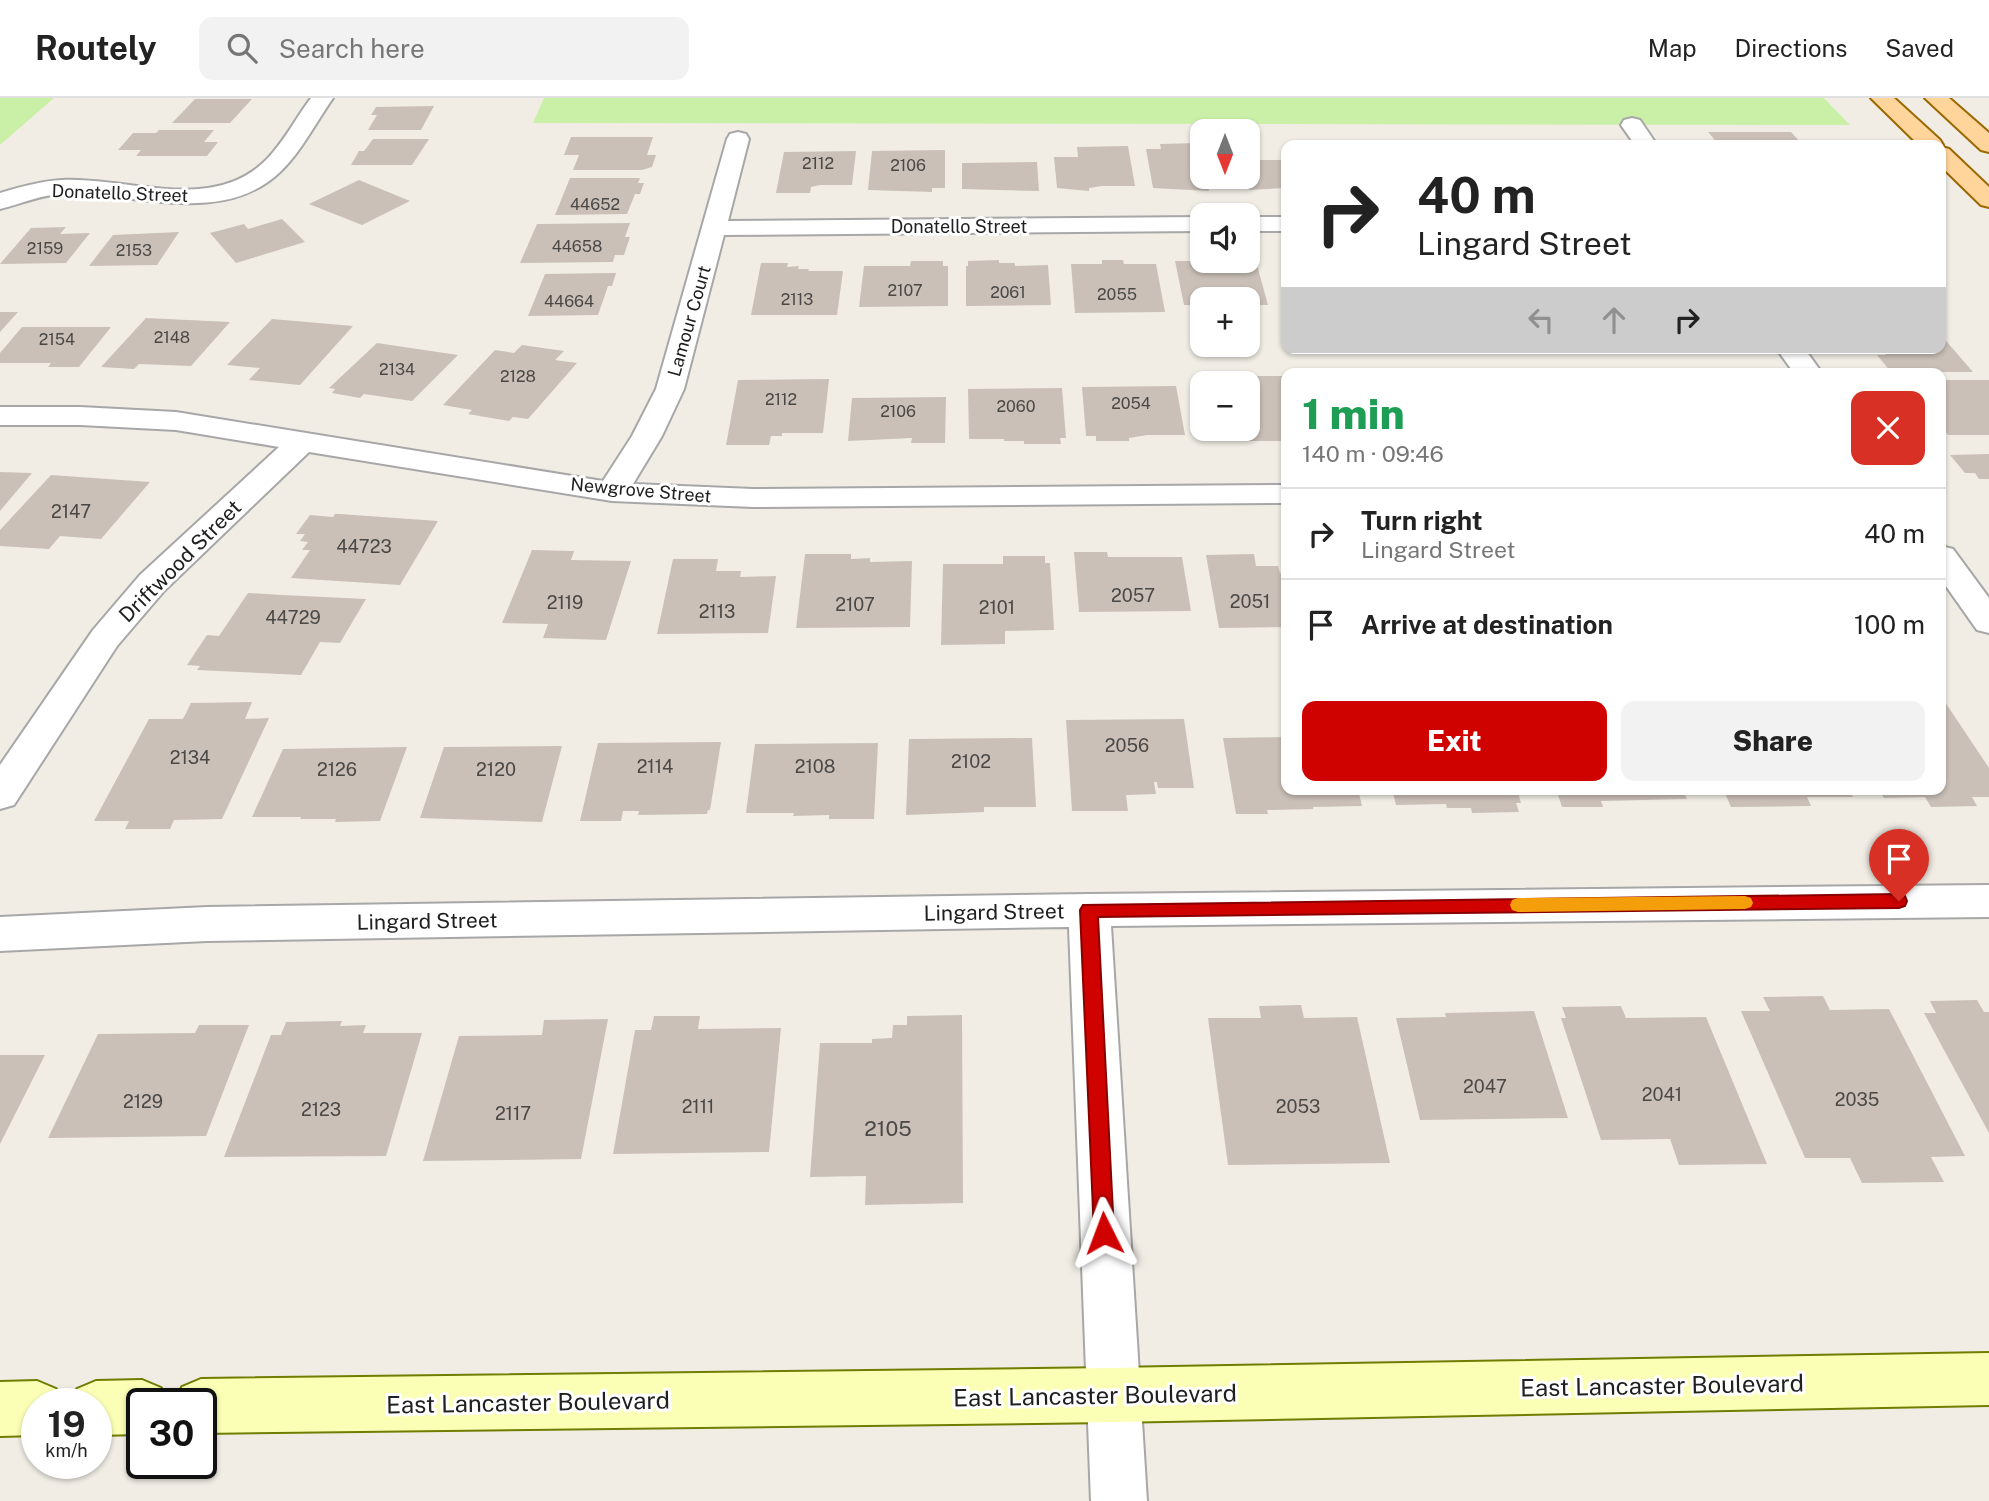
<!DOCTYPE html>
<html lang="en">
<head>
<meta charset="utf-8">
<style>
	:root { --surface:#fff; --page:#f2f2f2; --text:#222; --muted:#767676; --line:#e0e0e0; --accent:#cf0200 }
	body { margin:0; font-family:"Public Sans",sans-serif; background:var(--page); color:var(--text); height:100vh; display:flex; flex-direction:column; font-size:26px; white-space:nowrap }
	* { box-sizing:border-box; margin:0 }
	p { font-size:23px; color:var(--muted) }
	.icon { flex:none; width:38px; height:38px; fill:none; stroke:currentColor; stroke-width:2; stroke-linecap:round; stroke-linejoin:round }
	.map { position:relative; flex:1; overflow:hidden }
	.panel { position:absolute; left:1281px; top:270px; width:665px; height:427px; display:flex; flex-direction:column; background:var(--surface); border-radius:14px; box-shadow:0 2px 5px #0004 }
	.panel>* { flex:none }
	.guide { position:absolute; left:1281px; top:42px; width:665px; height:214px; border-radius:14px; box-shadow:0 2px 5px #0004; background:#fff; color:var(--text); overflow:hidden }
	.needle { width:46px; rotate:180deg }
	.tools { position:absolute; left:1190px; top:21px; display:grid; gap:14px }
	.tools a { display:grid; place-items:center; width:70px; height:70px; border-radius:14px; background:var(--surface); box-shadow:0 2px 5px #0004; font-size:35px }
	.speed { position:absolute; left:21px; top:1290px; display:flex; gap:14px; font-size:35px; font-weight:700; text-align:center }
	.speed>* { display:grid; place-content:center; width:91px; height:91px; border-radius:50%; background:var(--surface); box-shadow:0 2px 5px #0004; line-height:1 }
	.speed small { font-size:18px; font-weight:400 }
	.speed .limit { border:4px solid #111; border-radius:10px; background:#fff; color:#111 }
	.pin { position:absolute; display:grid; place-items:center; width:60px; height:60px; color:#fff; margin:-72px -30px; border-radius:50% 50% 50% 0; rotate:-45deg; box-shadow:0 0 7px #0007 }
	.pin .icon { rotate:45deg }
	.me { position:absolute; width:77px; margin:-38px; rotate:357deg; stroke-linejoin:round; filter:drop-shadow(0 0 5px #0008) }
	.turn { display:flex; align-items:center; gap:24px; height:147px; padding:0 21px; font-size:32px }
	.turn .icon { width:91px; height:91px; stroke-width:2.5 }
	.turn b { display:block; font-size:49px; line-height:60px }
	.lanes { display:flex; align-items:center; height:66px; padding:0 21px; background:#0003; justify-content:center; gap:35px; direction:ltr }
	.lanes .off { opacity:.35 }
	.round { display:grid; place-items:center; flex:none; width:74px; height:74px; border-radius:14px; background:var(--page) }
	.headline { display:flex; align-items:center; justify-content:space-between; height:119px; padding:0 21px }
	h1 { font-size:42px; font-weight:800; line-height:52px; color:#1e9e55 }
	.button { display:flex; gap:14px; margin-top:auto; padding:14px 21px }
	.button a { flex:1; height:80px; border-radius:14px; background:var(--accent); color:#fff; font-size:28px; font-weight:800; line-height:80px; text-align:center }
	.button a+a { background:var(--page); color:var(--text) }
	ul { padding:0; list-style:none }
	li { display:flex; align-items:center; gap:21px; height:91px; padding:0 21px; border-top:2px solid var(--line) }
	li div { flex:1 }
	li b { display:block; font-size:26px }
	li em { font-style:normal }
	header { display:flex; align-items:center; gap:42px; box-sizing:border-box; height:98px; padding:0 35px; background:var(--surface); border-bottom:2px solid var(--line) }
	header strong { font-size:33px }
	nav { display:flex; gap:38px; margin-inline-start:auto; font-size:24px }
	.search { width:490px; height:63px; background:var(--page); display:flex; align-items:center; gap:18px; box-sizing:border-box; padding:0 24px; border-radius:14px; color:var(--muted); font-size:26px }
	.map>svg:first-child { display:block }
	.grass { fill:#caf0a7 }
	.building { fill:#cac0b8 }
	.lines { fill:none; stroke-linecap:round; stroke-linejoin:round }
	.minor-casing { stroke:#a7a7a7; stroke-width:4 }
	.secondary-casing { stroke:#6f7d00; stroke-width:4 }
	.primary-casing { stroke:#9b6900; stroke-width:4 }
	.minor { fill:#fff; fill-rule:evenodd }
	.secondary { fill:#fbffb5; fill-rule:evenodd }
	.primary { fill:#ffd59c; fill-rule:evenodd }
	.route { fill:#cf0200; stroke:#870100; stroke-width:2 }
	.slow { fill:#f59e0b }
	.labels { text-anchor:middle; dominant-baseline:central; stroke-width:6; stroke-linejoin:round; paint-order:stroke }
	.far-number-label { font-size:16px; fill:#4a4846 }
	.far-street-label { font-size:18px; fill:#202020; stroke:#fff }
	.number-label { font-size:18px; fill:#4a4846 }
	.street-label { font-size:21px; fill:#202020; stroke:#fff }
	.near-number-label { font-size:21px; fill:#4a4846 }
	.near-street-label { font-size:24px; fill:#202020; stroke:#fff }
</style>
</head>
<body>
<header>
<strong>Routely</strong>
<div class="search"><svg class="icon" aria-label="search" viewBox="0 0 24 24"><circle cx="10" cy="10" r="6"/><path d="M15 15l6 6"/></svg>Search here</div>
<nav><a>Map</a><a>Directions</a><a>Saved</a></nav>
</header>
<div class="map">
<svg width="1989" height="1403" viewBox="0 0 1989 1403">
	<rect width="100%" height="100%" fill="#f1ede5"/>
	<path class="grass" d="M0,0H54L0,47Z
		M544,0H1824L1850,27L533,25Z"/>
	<path class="building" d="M195,1H252L230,25H172Z
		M434,8L421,32H368L377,17H371L376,9Z
		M159,32H214L204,44H218L207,58H136L141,52H118L133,35H156Z
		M1708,34H1791L1803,47H1719Z
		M571,39H653L647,57H656L652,69L642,72H573L579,57H564Z
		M373,41H429L412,67H351L359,53H364Z
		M1541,42H1582L1586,47H1544Z
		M1198,45L1200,51H1202V79H1228L1231,89H1208L1209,93L1153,90L1146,51H1161L1160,46Z
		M1128,48L1135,88H1102L1089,90V93L1057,90L1054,59H1078L1077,49Z
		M945,52V90H932V94L868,92L872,53Z
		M856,53L852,87H820L811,89L810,95H776L784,54Z
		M1248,62H1286V90L1249,92L1245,79H1248Z
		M1037,64L1039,93L962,91V65Z
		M570,80H640L638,85H644L640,96H635L627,116L555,117Z
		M359,82L410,103L362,127L309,106Z
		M282,121L305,144L236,165L210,135L244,126L248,131Z
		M630,125L625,139H630L624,157H615L613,164L520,165L537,126Z
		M66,129L60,136L90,135L66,165L0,166L31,130Z
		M179,134L157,167L89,168L113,137Z
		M999,162V165H1015V168L1048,167L1051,207L966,208V168H968V163Z
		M1102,162H1123L1124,166H1156L1165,214L1075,215L1071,166H1102Z
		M911,163H943V168H948V208L859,209L864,168H910Z
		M1175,163H1210L1211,166L1225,165V168L1257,167L1268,207H1248V201H1202V207H1184Z
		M761,165H788L787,169L799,168L798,171H809L808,173H843L837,217H751Z
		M612,175H616L612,188H608L598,217L528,218L545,176Z
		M0,214H18L0,234Z
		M146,220L230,224L191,268L139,266L134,271L101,269Z
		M272,221L353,228L300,287L249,282L260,270L227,267Z
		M22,229H111L79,269H48L51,265H0V255Z
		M1941,237L1973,274H1891L1877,257H1886L1880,250H1941Z
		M377,245L458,257L412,303L364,296L360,300L332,295L335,291L329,290Z
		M522,247L564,253L555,262L577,265L528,321L513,319L509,323L468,316L472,312L443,307L495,252L514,255Z
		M1200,278H1286V343H1249L1247,331L1248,285H1202Z
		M829,281L823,335H782V338H771L769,347H726L738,282Z
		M1941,282H1989V337H1948L1941,328Z
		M1176,288L1185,337H1147L1129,340V343H1096V338H1086L1082,289Z
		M1062,290L1066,340H1060L1061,346H1024V343H1004V341H969L968,291Z
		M946,299L945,345H911L912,340L848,343L852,300Z
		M1989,356V381H1979L1975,375H1965L1950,357Z
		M0,374L32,375L0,413Z
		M51,377L150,384L101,441L60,438L49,451L0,448V432Z
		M335,416H340L438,423L400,487L291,480L310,452H302L308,444L300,443L305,436H296L310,417L333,419Z
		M532,452L574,453L571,462L631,463L606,542L543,540L548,526L502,525Z
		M1074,454H1107L1108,459H1182L1191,513L1079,514Z
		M805,456H851V461L870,460V464L912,463L910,529L796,530Z
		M1254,456L1256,468H1278L1280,475H1286V529L1219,530L1206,457Z
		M1003,458H1045V465H1050L1054,532L1005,533V546L941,547L943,466H1003Z
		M673,461H718L716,473H741L740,479L776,478L768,535L657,536Z
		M248,495L282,497L366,501L340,545L320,544L301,577L197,572L200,568L187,567L207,537L219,538Z
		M1941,598L1989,670V699H1972L1977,708L1931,709L1925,699L1884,700L1878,691H1941Z
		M252,604L245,621L269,620L222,721L174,722L170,731H125L129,723H94L149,621H183L191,605Z
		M1184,621L1194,690H1158L1157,684H1154L1156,696L1126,697L1128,713H1072L1066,622Z
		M1286,639V691H1358L1362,708L1313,709V711L1267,712L1268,716H1236L1223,640Z
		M1032,640L1036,709H984V714L906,717L909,641Z
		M721,644L710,712H708L707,716L638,717L639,713H623L621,723H580L598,645Z
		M878,645L874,721H829V717L793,718L794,715H746L755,646Z
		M562,648L542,724L420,720L444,649Z
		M407,649L380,723L335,724L336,721H300L301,719H252L283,651Z
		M1392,691H1517L1521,705H1516L1519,714L1472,715L1471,710H1447L1446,706L1396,707Z
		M1556,691H1682L1687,701L1601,703L1603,709H1562Z
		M1723,691H1849L1853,699H1807L1811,708L1731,709Z
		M1823,898L1830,912L1889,911L1965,1058L1931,1059L1944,1084L1862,1085L1850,1060H1805L1741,913H1770L1763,899Z
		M1977,902L1984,914H1989V1035L1924,915H1936L1930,903Z
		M1301,907L1304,920L1357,919L1390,1065L1228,1067L1208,920H1261L1259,908Z
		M1621,908L1626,920L1706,919L1767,1066L1679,1067L1670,1041L1601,1042L1561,920H1566L1562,909Z
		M1534,913L1568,1020L1420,1022L1396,920L1446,919L1445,915Z
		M962,917L963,1105L865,1107L866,1078L810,1079L820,945H872V941L892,940L893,927H907V918Z
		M654,918H700L698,931L781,930L769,1054L613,1056L635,932H651Z
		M608,921L581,1061L423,1063L459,938L542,937L544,922Z
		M342,923L340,928L366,927L363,935H422L386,1058L224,1059L271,937H281L286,924Z
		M199,927H249L206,1038L48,1040L98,936L195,935Z
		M0,957H45L0,1046Z"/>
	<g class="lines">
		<g class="minor-casing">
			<path id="minor" d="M311,0H333C316,24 301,54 280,74C221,130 132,93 62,96C40,97 21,106 0,111V95C20,89 41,83 62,82C127,79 210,115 264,64C283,46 295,21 311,0Z
				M1632,20L1640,22L1657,47H1635L1621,27L1624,22Z
				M738,34L746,36L749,41L728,123L1202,119V133L724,137L684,291L662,338L633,386L753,391L1286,387V405L753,409L612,403L309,354L164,493L117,548L14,707L0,711V667L93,532L140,477L279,349L176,332L80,327H0V309H80L176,314L603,383L632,338L656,291L727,41L730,36Z
				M1248,119H1286V133H1248Z
				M1776,250H1804L1822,275H1794Z
				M1941,448L1953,451L1989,500V535L1977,532L1941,481Z
				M1989,787V819L1111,828L1147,1403H1091L1069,829L207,843L0,853V819L207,809L1089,796Z"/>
		</g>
		<g class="secondary-casing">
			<path id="secondary" d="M1989,1255V1307L1112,1324L201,1335V1306H175L182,1289L201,1281L1112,1270Z
				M142,1282L161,1290L167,1306H142V1336L96,1337V1306H71L77,1291L96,1283Z
				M37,1283L56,1291L62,1306H37V1337L0,1338V1284Z"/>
		</g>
		<g class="primary-casing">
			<path id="primary" d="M1871,0H1894L1940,42L1943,47L1942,49L1949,51L1989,89V109L1981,107L1941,68V47H1919Z
				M1925,0H1949L1989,35V54L1981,52Z"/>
		</g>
		<use href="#minor" class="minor"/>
		<use href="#secondary" class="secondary"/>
		<use href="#primary" class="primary"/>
	</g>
	<path class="route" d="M1899,796L1905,798L1907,803L1905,808L1899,810L1098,819L1114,1135L1111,1141L1104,1144L1097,1141L1094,1135L1080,812L1083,807Z"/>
	<path class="slow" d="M1745,798L1751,800L1753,805L1751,809L1745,811L1518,814L1512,812L1510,807L1512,802L1518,800Z"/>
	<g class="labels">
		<g class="far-number-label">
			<text x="818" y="65">2112</text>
			<text x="908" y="67">2106</text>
			<text x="595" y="106">44652</text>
			<text x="577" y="148">44658</text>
			<text x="45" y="150">2159</text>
			<text x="134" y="152">2153</text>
			<text x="905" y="192">2107</text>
			<text x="1008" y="194">2061</text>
			<text x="1117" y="196">2055</text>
			<text x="797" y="201">2113</text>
			<text x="569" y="203">44664</text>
			<text x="172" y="239">2148</text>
			<text x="57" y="241">2154</text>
			<text x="397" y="271">2134</text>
			<text x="518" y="278">2128</text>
			<text x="781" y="301">2112</text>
			<text x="1131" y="305">2054</text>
			<text x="1016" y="308">2060</text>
			<text x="898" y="313">2106</text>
		</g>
		<g class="far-street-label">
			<text transform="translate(120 95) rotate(2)">Donatello Street</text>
			<text x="959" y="128">Donatello Street</text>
			<text transform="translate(689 223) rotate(-74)">Lamour Court</text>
			<text transform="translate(641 392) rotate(5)">Newgrove Street</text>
		</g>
		<g class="number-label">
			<text x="71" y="413">2147</text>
			<text x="364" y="448">44723</text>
			<text x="1133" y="497">2057</text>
			<text x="1250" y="503">2051</text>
			<text x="565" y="504">2119</text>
			<text x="855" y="506">2107</text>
			<text x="997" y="509">2101</text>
			<text x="717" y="513">2113</text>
			<text x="293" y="519">44729</text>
			<text x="1127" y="647">2056</text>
			<text x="190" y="659">2134</text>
			<text x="971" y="663">2102</text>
			<text x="655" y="668">2114</text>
			<text x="815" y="668">2108</text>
			<text x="337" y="671">2126</text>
			<text x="496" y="671">2120</text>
			<text x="1485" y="988">2047</text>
			<text x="1662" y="996">2041</text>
			<text x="1857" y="1001">2035</text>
			<text x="143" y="1003">2129</text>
			<text x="698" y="1008">2111</text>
			<text x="1298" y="1008">2053</text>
			<text x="321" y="1011">2123</text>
			<text x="513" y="1015">2117</text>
		</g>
		<g class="street-label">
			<text transform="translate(180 463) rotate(-45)">Driftwood Street</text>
			<text transform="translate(994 814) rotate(-1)">Lingard Street</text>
			<text transform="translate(427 823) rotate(-1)">Lingard Street</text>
		</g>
		<g class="near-number-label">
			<text x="888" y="1030">2105</text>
		</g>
		<g class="near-street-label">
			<text transform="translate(1662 1287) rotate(-1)">East Lancaster Boulevard</text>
			<text transform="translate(1095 1297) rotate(-1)">East Lancaster Boulevard</text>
			<text transform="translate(528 1304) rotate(-1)">East Lancaster Boulevard</text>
		</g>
	</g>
</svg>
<div class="tools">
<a><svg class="needle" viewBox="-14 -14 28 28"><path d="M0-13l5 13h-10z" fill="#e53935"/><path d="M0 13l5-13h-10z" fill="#767676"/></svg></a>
<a><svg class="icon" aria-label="sound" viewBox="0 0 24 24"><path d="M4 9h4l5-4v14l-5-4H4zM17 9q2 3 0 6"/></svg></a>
<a>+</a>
<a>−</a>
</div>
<div class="speed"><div>19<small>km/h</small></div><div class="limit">30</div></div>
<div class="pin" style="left:1899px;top:803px;background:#d93025"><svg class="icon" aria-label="arrive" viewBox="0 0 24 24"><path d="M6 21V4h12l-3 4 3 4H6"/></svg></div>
<svg class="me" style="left:1104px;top:1135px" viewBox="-20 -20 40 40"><path d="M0-17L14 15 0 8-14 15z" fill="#cf0200" stroke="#fff" stroke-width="4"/></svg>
<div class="guide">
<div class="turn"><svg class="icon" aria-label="right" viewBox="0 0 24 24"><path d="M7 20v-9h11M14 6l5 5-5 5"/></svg><div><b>40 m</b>Lingard Street</div></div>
<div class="lanes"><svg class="icon off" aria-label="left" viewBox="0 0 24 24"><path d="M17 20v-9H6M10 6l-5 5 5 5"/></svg><svg class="icon off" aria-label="ahead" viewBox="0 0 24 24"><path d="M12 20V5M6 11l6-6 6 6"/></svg><svg class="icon" aria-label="right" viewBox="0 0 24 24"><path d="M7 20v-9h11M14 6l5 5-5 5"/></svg></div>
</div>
<section class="panel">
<div class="headline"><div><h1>1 min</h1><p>140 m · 09:46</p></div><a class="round" style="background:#d93025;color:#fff"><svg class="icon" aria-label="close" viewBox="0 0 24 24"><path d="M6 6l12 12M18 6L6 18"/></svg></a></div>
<ul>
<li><svg class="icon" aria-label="right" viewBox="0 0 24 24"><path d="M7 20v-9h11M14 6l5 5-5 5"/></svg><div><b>Turn right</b><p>Lingard Street</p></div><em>40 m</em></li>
<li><svg class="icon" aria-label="arrive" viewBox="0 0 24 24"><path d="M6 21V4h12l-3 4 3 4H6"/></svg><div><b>Arrive at destination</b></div><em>100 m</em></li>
</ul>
<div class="button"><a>Exit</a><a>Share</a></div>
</section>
</div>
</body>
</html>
